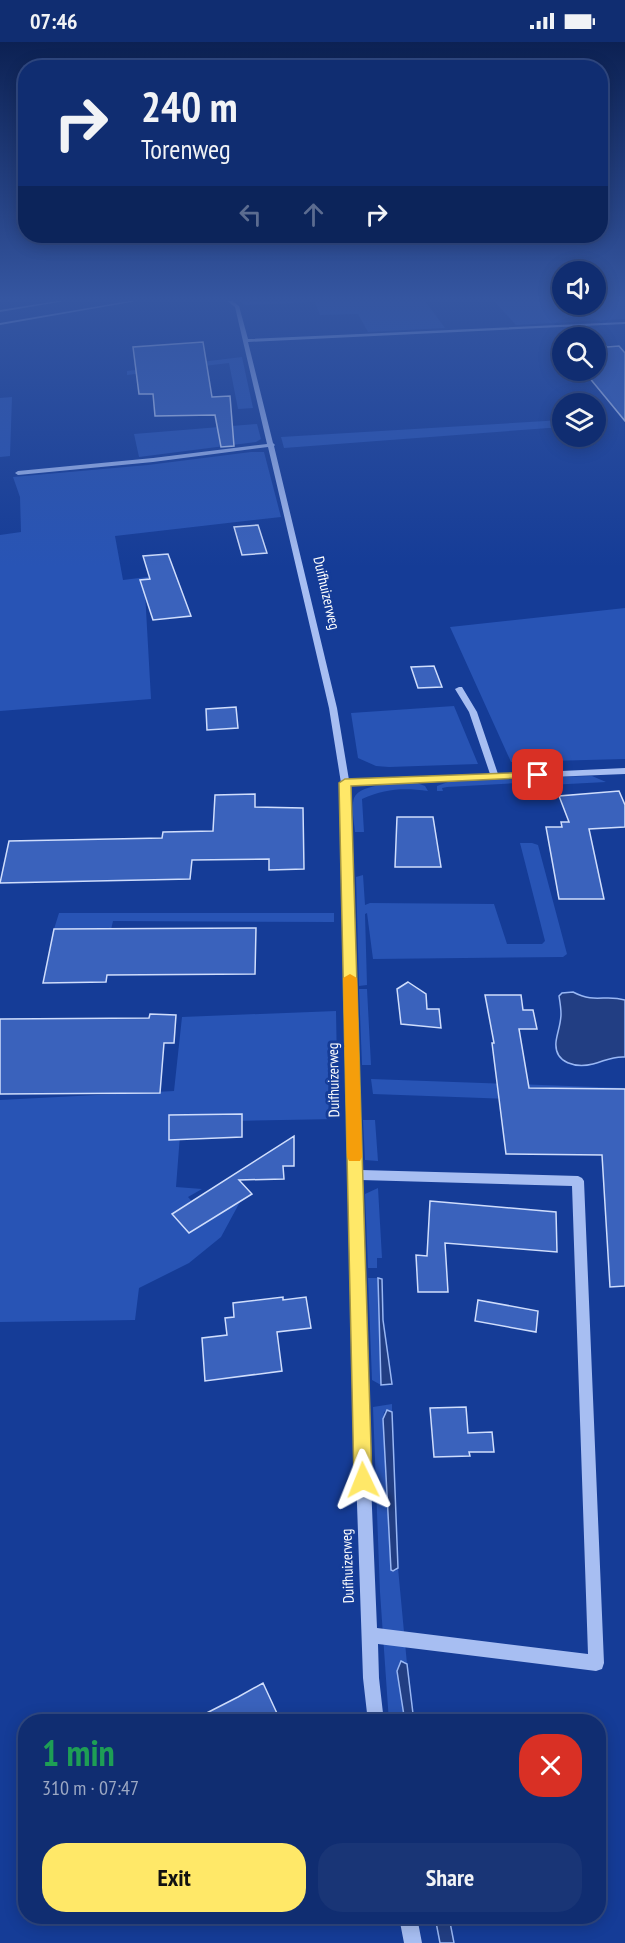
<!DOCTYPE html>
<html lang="en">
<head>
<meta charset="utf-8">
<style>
	:root { --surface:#102d71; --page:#193576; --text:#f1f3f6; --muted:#9ca8c3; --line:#304984; --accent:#ffe868 }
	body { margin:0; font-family:"PT Sans Narrow",sans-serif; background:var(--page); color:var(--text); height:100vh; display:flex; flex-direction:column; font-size:22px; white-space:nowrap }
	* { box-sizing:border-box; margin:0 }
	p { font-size:20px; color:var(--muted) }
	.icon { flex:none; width:33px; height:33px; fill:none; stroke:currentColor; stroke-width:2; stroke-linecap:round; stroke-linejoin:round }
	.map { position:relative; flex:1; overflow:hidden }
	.drawer { position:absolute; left:18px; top:1672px; width:588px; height:210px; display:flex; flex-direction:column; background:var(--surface); border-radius:24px; box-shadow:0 3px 15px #0003,0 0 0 2px var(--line) }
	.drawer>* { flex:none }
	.hud { position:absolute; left:18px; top:18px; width:590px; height:183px; border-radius:24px; box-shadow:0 3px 15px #0003,0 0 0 2px var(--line); background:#102d71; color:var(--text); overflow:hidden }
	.controls { position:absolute; left:552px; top:219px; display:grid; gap:12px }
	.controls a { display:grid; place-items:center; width:54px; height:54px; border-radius:50%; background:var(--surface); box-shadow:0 3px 15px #0003,0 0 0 2px var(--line); font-size:30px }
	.pin { position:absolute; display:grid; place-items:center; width:51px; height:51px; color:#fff; margin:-26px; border-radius:12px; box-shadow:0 3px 9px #0006 }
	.me { position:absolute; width:66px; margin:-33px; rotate:358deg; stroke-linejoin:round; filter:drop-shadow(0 0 4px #0008) }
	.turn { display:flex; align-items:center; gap:21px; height:126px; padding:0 24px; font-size:27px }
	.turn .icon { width:78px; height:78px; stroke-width:2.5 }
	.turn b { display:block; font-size:42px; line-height:51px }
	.lanes { display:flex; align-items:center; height:57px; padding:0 24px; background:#0003; justify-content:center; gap:30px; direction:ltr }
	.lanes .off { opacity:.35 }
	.round { display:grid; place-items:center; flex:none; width:63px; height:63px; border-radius:24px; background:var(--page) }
	.summary { display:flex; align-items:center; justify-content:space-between; height:102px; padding:0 24px }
	h1 { font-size:36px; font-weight:700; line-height:45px; color:#1e9e55 }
	.primary-button { display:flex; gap:12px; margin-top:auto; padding:12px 24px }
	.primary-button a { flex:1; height:69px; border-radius:24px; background:var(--accent); color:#111; font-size:24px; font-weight:700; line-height:69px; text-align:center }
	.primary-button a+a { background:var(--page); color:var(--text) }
	.status { display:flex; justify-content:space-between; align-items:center; height:42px; padding:0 30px; background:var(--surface); direction:ltr }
	.status svg { height:16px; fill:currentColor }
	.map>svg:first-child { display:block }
	.green { fill:#2854b5 }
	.water { fill:#223e83; stroke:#99b7f4; stroke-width:1.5 }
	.building { fill:#3a62bc; stroke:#cfddfc; stroke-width:1.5 }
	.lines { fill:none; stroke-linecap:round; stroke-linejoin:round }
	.minor { fill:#a7bef2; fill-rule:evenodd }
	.route { fill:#ffe868; stroke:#a69744; stroke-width:1.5 }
	.slow { fill:#f59e0b }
	.labels { text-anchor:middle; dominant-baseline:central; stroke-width:6; stroke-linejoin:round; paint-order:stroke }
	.street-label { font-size:15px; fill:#fff; stroke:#153c97 }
</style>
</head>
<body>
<div class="status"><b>07:46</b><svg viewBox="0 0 49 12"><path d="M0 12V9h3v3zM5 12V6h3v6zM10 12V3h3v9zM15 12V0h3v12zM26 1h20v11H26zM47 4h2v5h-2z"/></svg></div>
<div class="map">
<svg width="625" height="1901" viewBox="0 0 625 1901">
	<rect width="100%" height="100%" fill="#153c97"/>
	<path class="green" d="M240,259H425L445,286L368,290L358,272L320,273L315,260L246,263Z
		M494,259H562V262H596V259H625V277L516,283Z
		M242,315L253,366L238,367L229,321L127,333V329Z
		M12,355L10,414L0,415V356Z
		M562,378V385L284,406L281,395Z
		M257,382L261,397L256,400L139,415L134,392Z
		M251,410H264L281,475L115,494L123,538L163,533L145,550L151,657L0,669V493L21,490L20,455L13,435L148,423Z
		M625,566V717L511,720L450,585Z
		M454,664L478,722L389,725L376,724L358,716L351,671Z
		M592,734L606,740L549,743V735Z
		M541,736L547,743L537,740L447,745L442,746L443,749H437V744L448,740Z
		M417,741L425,744L428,749C405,746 386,746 362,757L364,790H355C354,780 351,765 354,756C361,740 402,742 417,741Z
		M520,801H532L538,803L567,912L563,915L373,917L367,871L365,872L367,943L359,944L356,835L363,833L365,863L370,861L494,862L507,902H542L545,899Z
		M59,871H334V880L113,879L111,888L54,887Z
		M359,947H367L371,1023H362Z
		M336,969L338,1077L181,1080L176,1145L202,1147L188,1155L209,1178L241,1158L221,1195L189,1221L139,1246L135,1278L0,1280V1058L174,1049L182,975Z
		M371,1037L625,1046V1061L373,1052Z
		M363,1078H375L378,1119L365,1118Z
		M378,1146L382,1216H377V1226H368L365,1152Z
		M368,1236H378L381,1343L372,1338Z
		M392,1362V1370L387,1368L384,1370L383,1377L391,1528L396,1529L398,1526L407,1622L404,1619L397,1629L405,1680H389L380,1550L373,1365Z"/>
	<path class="water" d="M573,950C596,962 604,952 625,958V1015C612,1014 605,1019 593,1022C577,1026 554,1022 556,1000C557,991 561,982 561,972C561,966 560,960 559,954L562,951Z
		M378,1236L382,1237L383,1278L392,1342L381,1343Z
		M387,1368L392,1370L398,1526L393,1529L391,1528L383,1377Z
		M401,1619L407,1622L414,1680H405L397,1629Z
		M435,1875H449L454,1901H440Z"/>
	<path class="building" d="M598,295L607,305L619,304L625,311V379L583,328H599L596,324V296H588Z
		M203,300L212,355L230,354L234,404L221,405L215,373L155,374L153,352H139L133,305Z
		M258,483L267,511L242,513L234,485Z
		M168,512L191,574L153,578L140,538L150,537L143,514Z
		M434,624L442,645L418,646L411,625Z
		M236,665L238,686L207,688L206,667Z
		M619,749L625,763V785L589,787L604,857H559L546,785H562L561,780H569L559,754Z
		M255,752V765L303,766L304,827L269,828V817L192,818L190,837L0,841L9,799L162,796L163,790L213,789L215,753Z
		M397,775H433L441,825H395Z
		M256,886L255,932L107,933L106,940L43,941L54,887Z
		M408,940L426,952L427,967H439L441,986L401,982L397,947Z
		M485,953H521L523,968H533L537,987H519L529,1046L625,1047V1244L610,1245L602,1113L506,1112L492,1001H494Z
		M150,972L176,973L174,1001H164L160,1051L0,1052V977L149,976Z
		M242,1072V1095L169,1098V1073Z
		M294,1094V1124H283L284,1137L239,1138L252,1152L189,1191L172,1172Z
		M430,1159L556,1170L557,1210L445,1201L448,1250H418L416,1213L427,1214Z
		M283,1255V1258L306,1255L311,1286L277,1290L282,1329L205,1339L202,1296L227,1293L225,1276L234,1275L233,1261Z
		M478,1258L538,1269L536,1290L475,1279Z
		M466,1365L468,1391L492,1390L494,1410H469L470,1414L434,1415L430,1366Z
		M263,1641L281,1680H189L238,1655Z"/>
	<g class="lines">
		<path class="minor" d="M57,259H65L0,270V268Z
			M129,259H137L0,283V281Z
			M227,259H232L239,264L248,297L625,280V282L248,300L273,401L275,403L274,404L337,666L349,738L490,732L469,670L455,647L459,645H462L477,670L498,732L625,726V732L349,743L361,1128L578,1134L582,1136L584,1139L604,1621L602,1627L596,1629L378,1602L379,1636L384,1680H368L363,1636L353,1346L341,741L329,666L268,405L153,420L18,433L15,431L18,429L153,416L267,402L235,265ZM361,1138L572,1144L588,1612L377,1586L367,1346Z
			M399,1875H417L422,1901H404Z"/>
	</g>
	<linearGradient id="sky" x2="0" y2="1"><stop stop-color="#0c2153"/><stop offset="0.49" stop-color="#3556a1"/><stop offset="1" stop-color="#3556a1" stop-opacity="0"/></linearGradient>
	<rect width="625" height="525" fill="url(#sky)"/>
	<path class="route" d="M538,730L544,733L542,735L351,744L372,1438L370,1445L363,1447L356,1445L354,1438L339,741L345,737Z"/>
	<path class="slow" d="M350,932L357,936L362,1115L360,1119H349L347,1115L343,936Z"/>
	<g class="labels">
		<g class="street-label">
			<text transform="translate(327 551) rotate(77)">Duifhuizerweg</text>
			<text transform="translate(333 1038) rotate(-91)">Duifhuizerweg</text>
			<text transform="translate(347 1524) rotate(-92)">Duifhuizerweg</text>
		</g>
	</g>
</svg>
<div class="controls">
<a><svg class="icon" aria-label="sound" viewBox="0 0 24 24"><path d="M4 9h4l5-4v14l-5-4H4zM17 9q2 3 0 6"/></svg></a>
<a><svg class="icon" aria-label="search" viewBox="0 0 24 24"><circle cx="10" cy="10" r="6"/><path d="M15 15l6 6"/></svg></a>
<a><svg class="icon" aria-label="layers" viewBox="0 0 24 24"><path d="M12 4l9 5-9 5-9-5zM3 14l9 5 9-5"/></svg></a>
</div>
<div class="pin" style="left:538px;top:733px;background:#d93025"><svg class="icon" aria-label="arrive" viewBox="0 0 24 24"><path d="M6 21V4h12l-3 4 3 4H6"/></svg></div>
<svg class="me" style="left:363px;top:1438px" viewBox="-20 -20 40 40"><path d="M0-17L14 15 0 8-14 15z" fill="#ffe868" stroke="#fff" stroke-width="4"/></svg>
<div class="hud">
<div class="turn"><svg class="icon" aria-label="right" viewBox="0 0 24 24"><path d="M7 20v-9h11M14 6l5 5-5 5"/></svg><div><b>240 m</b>Torenweg</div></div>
<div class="lanes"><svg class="icon off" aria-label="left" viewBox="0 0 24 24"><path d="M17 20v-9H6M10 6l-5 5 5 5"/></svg><svg class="icon off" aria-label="ahead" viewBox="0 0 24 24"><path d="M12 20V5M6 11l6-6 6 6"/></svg><svg class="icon" aria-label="right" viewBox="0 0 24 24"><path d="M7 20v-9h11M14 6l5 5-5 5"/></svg></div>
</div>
<section class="drawer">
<div class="summary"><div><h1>1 min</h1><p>310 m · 07:47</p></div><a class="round" style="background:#d93025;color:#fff"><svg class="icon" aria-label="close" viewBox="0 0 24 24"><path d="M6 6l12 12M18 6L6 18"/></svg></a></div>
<div class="primary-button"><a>Exit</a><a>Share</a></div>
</section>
</div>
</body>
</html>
